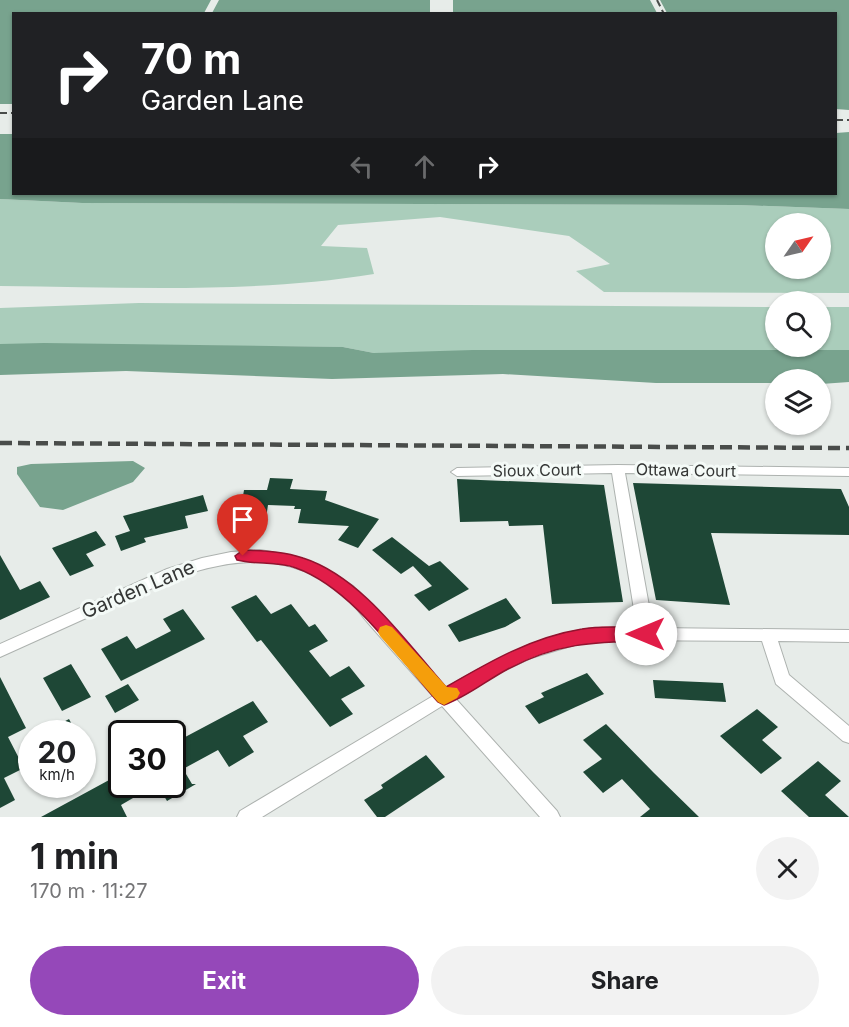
<!DOCTYPE html>
<html lang="en">
<head>
<meta charset="utf-8">
<style>
	:root { --surface:#fff; --page:#f2f2f2; --text:#202124; --muted:#757577; --accent:#9548b9 }
	body { margin:0; font-family:Inter,sans-serif; background:var(--page); color:var(--text); height:100vh; display:flex; flex-direction:column; font-size:22px; white-space:nowrap }
	* { box-sizing:border-box; margin:0 }
	p { font-size:20px; color:var(--muted) }
	.icon { flex:none; width:33px; height:33px; fill:none; stroke:currentColor; stroke-width:2; stroke-linecap:round; stroke-linejoin:round }
	.map { position:relative; height:817px; overflow:hidden }
	.sheet { display:flex; flex-direction:column; background:var(--surface); flex:1 }
	.sheet>* { flex:none }
	.banner { position:absolute; left:12px; top:12px; width:825px; height:183px; border-radius:0px; box-shadow:0 2px 4px #0004; background:#202124; color:#fff; overflow:hidden }
	.needle { width:39px; rotate:56deg }
	.buttons { position:absolute; left:765px; top:213px; display:grid; gap:12px }
	.buttons a { display:grid; place-items:center; width:66px; height:66px; border-radius:50%; background:var(--surface); box-shadow:0 2px 4px #0004; font-size:30px }
	.speed { position:absolute; left:18px; top:720px; display:flex; gap:12px; font-size:30px; font-weight:700; text-align:center }
	.speed>* { display:grid; place-content:center; width:78px; height:78px; border-radius:50%; background:var(--surface); box-shadow:0 2px 4px #0004; line-height:1 }
	.speed small { font-size:15px; font-weight:400 }
	.speed .limit { border:3px solid #111; border-radius:9px; background:#fff; color:#111 }
	.pin { position:absolute; display:grid; place-items:center; width:51px; height:51px; color:#fff; margin:-62px -26px; border-radius:50% 50% 50% 0; rotate:-45deg; box-shadow:0 0 6px #0007 }
	.pin .icon { rotate:45deg }
	.me { position:absolute; width:66px; margin:-33px; rotate:270deg; stroke-linejoin:round; filter:drop-shadow(0 0 4px #0008) }
	.turn { display:flex; align-items:center; gap:21px; height:126px; padding:0 30px; font-size:27px }
	.turn .icon { width:78px; height:78px; stroke-width:2.5 }
	.turn b { display:block; font-size:42px; line-height:51px }
	.lanes { display:flex; align-items:center; height:57px; padding:0 30px; background:#0003; justify-content:center; gap:30px; direction:ltr }
	.lanes .off { opacity:.35 }
	.round { display:grid; place-items:center; flex:none; width:63px; height:63px; border-radius:32px; background:var(--page) }
	.summary { display:flex; align-items:center; justify-content:space-between; height:102px; padding:0 30px }
	h1 { font-size:36px; font-weight:700; line-height:45px }
	.cta { display:flex; gap:12px; margin-top:auto; padding:12px 30px }
	.cta a { flex:1; height:69px; border-radius:36px; background:var(--accent); color:#fff; font-size:24px; font-weight:700; line-height:69px; text-align:center }
	.cta a+a { background:var(--page); color:var(--text) }
	.map>svg:first-child { display:block }
	.green { fill:#aacdbb; fill-rule:evenodd }
	.water { fill:#78a38e }
	.building { fill:#1e4736 }
	.lines { fill:none; stroke-linecap:round; stroke-linejoin:round }
	.minor-casing { stroke:#adb2af; stroke-width:2 }
	.minor { fill:#fff; fill-rule:evenodd }
	.rail-far1 { stroke:#494c4a; stroke-width:2; stroke-dasharray:7 4; stroke-linecap:butt }
	.rail { stroke:#494c4a; stroke-width:4.5; stroke-dasharray:12 6; stroke-linecap:butt }
	.route { fill:#e11d48; stroke:#92132f; stroke-width:1.5 }
	.slow { fill:#f59e0b }
	.labels { text-anchor:middle; dominant-baseline:central; stroke-width:6; stroke-linejoin:round; paint-order:stroke }
	.street-label { font-size:16px; fill:#353736; stroke:#f4faf7 }
	.near-street-label { font-size:20px; fill:#353736; stroke:#f4faf7 }
</style>
</head>
<body>
<div class="map">
<svg width="849" height="817" viewBox="0 0 849 817">
	<rect width="100%" height="100%" fill="#e7ece9"/>
	<path class="green" d="M0,199L82,203L738,205L849,209V293L604,292L576,271L610,264L569,236L440,217L338,225L321,246L367,248L374,274C251,294 124,287 0,286ZM776,224H820V268H776Z
		M139,303L775,307L776,346H820L821,307H849V350L374,353L343,347L0,344V308Z"/>
	<path class="water" d="M0,0H211L204,13L14,14L13,104H0Z
		M219,0H430V13H212Z
		M453,0H650L657,13H453Z
		M660,0H849V110L836,109V14L667,13Z
		M849,132V209L738,205L82,203L0,199V134H13L14,194H836V133Z
		M44,343L343,347L374,353L473,350H849V382L821,384L820,380H776L775,383H656L503,374L332,379L126,371L0,375V344Z
		M133,461L145,468L133,482L63,510L40,507L17,474V467L31,464Z"/>
	<path class="building" d="M270,478L293,479L290,489L327,491L325,500L379,519L358,548L338,540L349,526L298,523L301,509H294L295,506L268,505L266,518H250V523H222L225,508H241L244,490H267Z
		M457,479L604,485L623,602L552,604L543,525L509,526L508,521L460,522Z
		M633,483L841,489L849,507V535L711,533L730,605L656,600Z
		M203,495L208,511L185,516L188,528L144,538L146,542L121,551L115,536L130,531L123,516Z
		M96,531L106,545L86,554L94,566L70,576L52,548Z
		M392,537L429,566L440,561L469,589L429,611L414,595L432,586L413,566L401,574L372,550Z
		M0,555L20,590L40,581L50,597L0,620Z
		M256,595L271,614L291,604L309,627L315,624L328,641L309,651L330,677L349,666L365,686L341,699L353,714L330,727L261,640L257,642L231,607Z
		M506,598L521,618L505,627L459,642L448,625Z
		M183,609L205,639L121,681L101,649L127,636L136,649L171,631L163,619Z
		M71,664L91,697L62,711L43,678Z
		M587,673L604,694L539,724L525,706L544,697L541,693Z
		M0,677L26,728L8,737L24,768L4,778L15,800L0,808Z
		M653,680L723,683L726,702L655,698Z
		M128,684L139,700L115,713L105,696Z
		M253,701L268,722L243,736L254,752L229,767L218,750L183,769L192,784H196L167,801L157,784H172V744Z
		M757,709L778,727L762,740L782,758L761,774L720,736Z
		M69,719L77,734H41Z
		M606,724L654,773L699,817H640L650,809L622,779L603,793L583,772L602,759L583,740Z
		M426,755L445,777L385,817H377L364,800L383,788L381,785Z
		M818,761L841,781L825,795L849,817H809L781,791Z
		M122,773V784H157L121,805L127,817H41Z"/>
	<g class="lines">
		<g class="minor-casing">
			<path id="minor" d="M618,465L849,468V476L625,473L653,628L849,630V642L778,641L789,675L849,726V743L843,741L776,684L762,641L610,640L581,643L531,658L505,670L455,698L557,811L560,817H540L442,706L262,817H237L240,811L433,696C411,672 390,648 369,624C360,614 352,601 342,593C289,552 237,557 177,577L0,657V644L167,569L202,558L231,552L260,550L289,555L323,567L353,586L445,688C509,651 562,628 637,628L612,473L457,476L451,472L457,468Z"/>
		</g>
		<use href="#minor" class="minor"/>
		<path class="rail-far1" d="M657,0L664,14
			M0,113H14
			M836,120H849"/>
		<path class="rail" d="M0,443L849,448"/>
	</g>
	<path class="route" d="M243,550C263,551 283,551 303,558C362,577 406,642 446,687C489,662 532,637 582,629C602,625 625,628 646,627L652,629L655,634L652,639L646,641C593,642 557,643 508,669C487,680 467,697 444,705L438,702C399,658 352,588 296,568C277,561 256,565 237,560L235,556Z"/>
	<path class="slow" d="M386,625L392,627L447,687L457,688L460,693L457,698L444,705L438,702L380,636L378,632L380,627Z"/>
	<g class="labels">
		<g class="street-label">
			<text transform="translate(537 470) rotate(-1)">Sioux Court</text>
			<text transform="translate(686 470) rotate(1)">Ottawa Court</text>
		</g>
		<g class="near-street-label">
			<text transform="translate(138 589) rotate(-23)">Garden Lane</text>
		</g>
	</g>
</svg>
<div class="buttons">
<a><svg class="needle" viewBox="-14 -14 28 28"><path d="M0-13l5 13h-10z" fill="#e53935"/><path d="M0 13l5-13h-10z" fill="#757577"/></svg></a>
<a><svg class="icon" aria-label="search" viewBox="0 0 24 24"><circle cx="10" cy="10" r="6"/><path d="M15 15l6 6"/></svg></a>
<a><svg class="icon" aria-label="layers" viewBox="0 0 24 24"><path d="M12 4l9 5-9 5-9-5zM3 14l9 5 9-5"/></svg></a>
</div>
<div class="speed"><div>20<small>km/h</small></div><div class="limit">30</div></div>
<div class="pin" style="left:243px;top:556px;background:#d93025"><svg class="icon" aria-label="arrive" viewBox="0 0 24 24"><path d="M6 21V4h12l-3 4 3 4H6"/></svg></div>
<svg class="me" style="left:646px;top:634px" viewBox="-20 -20 40 40"><circle r="19" fill="#fff"/><path d="M0-13L10 11 0 6-10 11z" fill="#e11d48"/></svg>
<div class="banner">
<div class="turn"><svg class="icon" aria-label="right" viewBox="0 0 24 24"><path d="M7 20v-9h11M14 6l5 5-5 5"/></svg><div><b>70 m</b>Garden Lane</div></div>
<div class="lanes"><svg class="icon off" aria-label="left" viewBox="0 0 24 24"><path d="M17 20v-9H6M10 6l-5 5 5 5"/></svg><svg class="icon off" aria-label="ahead" viewBox="0 0 24 24"><path d="M12 20V5M6 11l6-6 6 6"/></svg><svg class="icon" aria-label="right" viewBox="0 0 24 24"><path d="M7 20v-9h11M14 6l5 5-5 5"/></svg></div>
</div>
</div>
<section class="sheet">
<div class="summary"><div><h1>1 min</h1><p>170 m · 11:27</p></div><a class="round"><svg class="icon" aria-label="close" viewBox="0 0 24 24"><path d="M6 6l12 12M18 6L6 18"/></svg></a></div>
<div class="cta"><a>Exit</a><a>Share</a></div>
</section>
</body>
</html>
